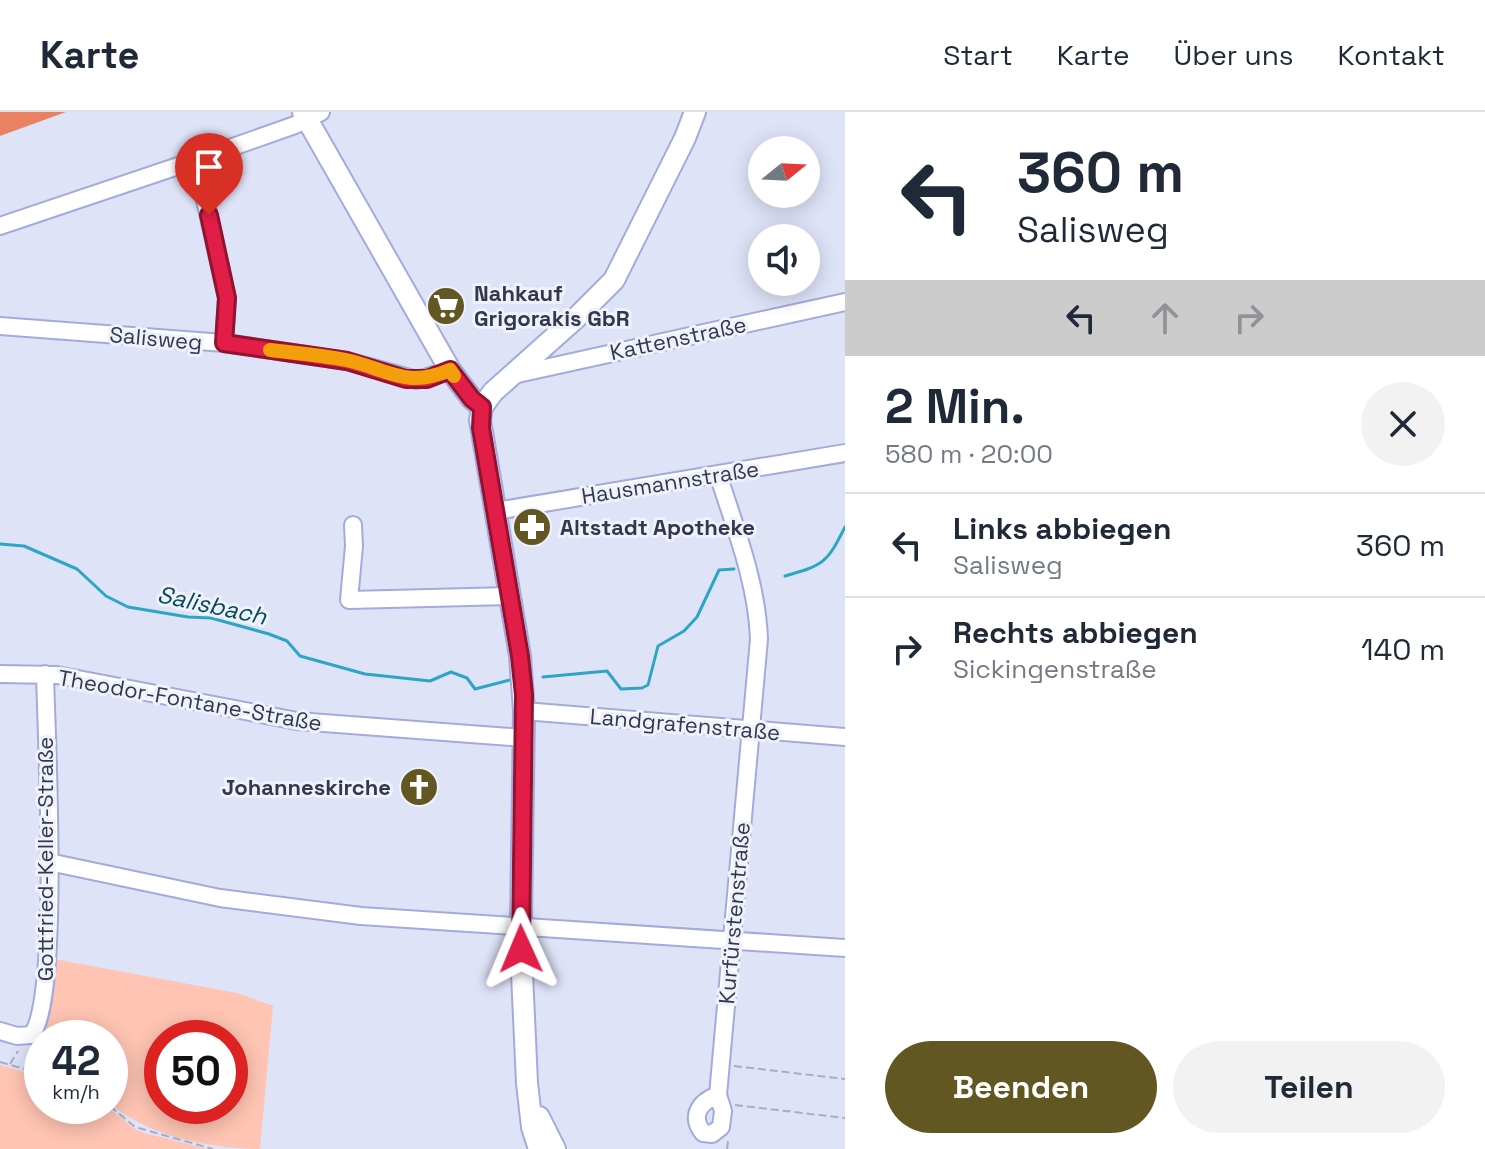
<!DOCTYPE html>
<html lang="de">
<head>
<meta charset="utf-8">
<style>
	:root { --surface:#fff; --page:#f2f2f3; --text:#1f2937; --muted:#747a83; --line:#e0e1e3; --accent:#625723 }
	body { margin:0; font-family:"Space Grotesk",sans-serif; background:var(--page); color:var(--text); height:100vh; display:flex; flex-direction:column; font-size:30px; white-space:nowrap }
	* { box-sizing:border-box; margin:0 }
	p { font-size:26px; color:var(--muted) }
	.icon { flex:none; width:44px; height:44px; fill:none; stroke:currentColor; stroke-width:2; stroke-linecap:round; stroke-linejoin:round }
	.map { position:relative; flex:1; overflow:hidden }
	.panel { display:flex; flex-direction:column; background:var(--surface); width:640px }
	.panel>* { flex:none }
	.banner { background:#fff; color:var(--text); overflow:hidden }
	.needle { width:52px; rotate:72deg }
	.tools { position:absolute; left:748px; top:24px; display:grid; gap:16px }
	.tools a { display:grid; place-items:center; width:72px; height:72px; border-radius:50%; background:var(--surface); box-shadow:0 4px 20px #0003; font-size:40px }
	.speed { position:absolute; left:24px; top:908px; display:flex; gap:16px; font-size:40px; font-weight:700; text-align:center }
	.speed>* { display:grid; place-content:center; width:104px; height:104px; border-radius:50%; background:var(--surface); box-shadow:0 4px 20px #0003; line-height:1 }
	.speed small { font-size:20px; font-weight:400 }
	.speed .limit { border:12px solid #d22; background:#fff; color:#111 }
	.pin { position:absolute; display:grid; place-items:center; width:68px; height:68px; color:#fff; margin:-82px -34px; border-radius:50% 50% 50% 0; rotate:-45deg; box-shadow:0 0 8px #0007 }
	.pin .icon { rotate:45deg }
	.me { position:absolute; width:88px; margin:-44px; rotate:359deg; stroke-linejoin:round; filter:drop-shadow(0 0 6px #0008) }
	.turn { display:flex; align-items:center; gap:28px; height:168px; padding:0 40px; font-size:36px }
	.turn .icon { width:104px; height:104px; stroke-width:2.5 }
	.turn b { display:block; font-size:56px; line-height:68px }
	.lanes { display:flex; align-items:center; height:76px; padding:0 40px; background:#0003; justify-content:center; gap:40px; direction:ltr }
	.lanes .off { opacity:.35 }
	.round { display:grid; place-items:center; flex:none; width:84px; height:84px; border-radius:42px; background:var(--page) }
	.headline { display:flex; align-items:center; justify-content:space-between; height:136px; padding:0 40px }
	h1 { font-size:48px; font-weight:700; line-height:60px }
	.cta { display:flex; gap:16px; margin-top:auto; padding:16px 40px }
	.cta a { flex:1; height:92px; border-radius:48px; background:var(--accent); color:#fff; font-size:32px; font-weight:700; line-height:92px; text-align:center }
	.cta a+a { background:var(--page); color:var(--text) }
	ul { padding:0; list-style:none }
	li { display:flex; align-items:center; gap:24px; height:104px; padding:0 40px; border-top:2px solid var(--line) }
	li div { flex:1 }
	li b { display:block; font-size:30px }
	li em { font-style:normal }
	header { display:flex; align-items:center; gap:48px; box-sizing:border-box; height:112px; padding:0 40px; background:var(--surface); border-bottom:2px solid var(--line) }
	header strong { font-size:38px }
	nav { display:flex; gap:44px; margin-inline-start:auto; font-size:28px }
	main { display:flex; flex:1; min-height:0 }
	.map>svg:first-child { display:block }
	.green { fill:#ffc4b3; fill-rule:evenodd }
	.forest { fill:#ea8162 }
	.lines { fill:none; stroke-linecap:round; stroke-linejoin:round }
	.stream { stroke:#2da5c5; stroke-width:3 }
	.minor-casing { stroke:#a3abdc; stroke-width:20 }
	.major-casing { stroke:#a3abdc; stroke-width:24 }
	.path { stroke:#a9adc1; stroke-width:2; stroke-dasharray:8 4; stroke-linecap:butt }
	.minor { stroke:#fff; stroke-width:16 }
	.major { stroke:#fff; stroke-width:20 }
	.route-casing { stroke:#92132f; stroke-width:20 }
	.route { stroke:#e11d48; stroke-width:14 }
	.slow { stroke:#f59e0b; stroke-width:14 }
	.labels { text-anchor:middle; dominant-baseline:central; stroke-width:6; stroke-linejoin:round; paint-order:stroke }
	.poi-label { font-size:22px; font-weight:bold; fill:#35384c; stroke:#eff1fb; text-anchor:start }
	.street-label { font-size:22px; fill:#35384c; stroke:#eff1fb }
	.water-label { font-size:24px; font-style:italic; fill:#054c5b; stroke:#eff1fb }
</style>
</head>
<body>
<header>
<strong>Karte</strong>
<nav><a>Start</a><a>Karte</a><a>Über uns</a><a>Kontakt</a></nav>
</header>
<main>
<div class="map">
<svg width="845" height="1037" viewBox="0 0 845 1037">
	<rect width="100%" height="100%" fill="#dfe3f8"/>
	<path class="green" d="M54,847L237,881L273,894L260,1037C211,1037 147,1024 110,991V926L41,924ZM162,926H230V994H162Z
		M0,953L42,965V994H106L135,1017L144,1021L208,1037H0Z"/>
	<path class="forest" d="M0,0H66L0,24Z"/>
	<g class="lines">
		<path class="stream" d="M0,432L24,434L77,457L106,484L128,495L188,505L211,506L269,522L287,529L300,544L365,562L430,569L451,560L467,566L475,577L510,568
			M785,464C824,453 827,451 845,415
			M543,565L607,559L621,577L642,576L648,573L658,534L684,519L697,505L719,458L734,457"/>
		<g class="minor-casing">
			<path id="minor" d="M193,49L205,88L227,186L224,231
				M0,114L193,49L295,13L321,0
				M0,214L224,231L347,249L417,268L450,258
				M513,263L845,190
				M496,399L845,341
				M353,413L354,434L349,488L510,484
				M0,562L57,563L297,609L524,626
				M524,599L845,625
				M49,750L220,786L361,804L845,836
				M0,919L17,924L31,923C61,893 46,617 45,562
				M718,983L723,999L721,1015L712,1022L703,1021C690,1004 699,990 718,983L759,527C757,470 735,416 718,362"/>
		</g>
		<g class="major-casing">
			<path id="major" d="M303,0L450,258L472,287L482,295
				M539,1005L555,1037
				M539,1037L532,1015L527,971L522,861L521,813L524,599L520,544L480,308L482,295L493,280L577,205L614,168L685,26L695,0"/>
		</g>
		<path class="path" d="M34,937L42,947
			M0,950L42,962
			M10,952L18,939
			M734,954L845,967
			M735,993L845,1006
			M110,994L135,1015L213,1037
			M727,1037L728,1029"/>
		<use href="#minor" class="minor"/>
		<use href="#major" class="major"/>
	</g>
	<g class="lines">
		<g class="route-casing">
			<path id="route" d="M209,103L227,186L224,231L347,249L406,267H427L450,258L472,287L482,295L481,316L520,544L524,583L521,837"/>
		</g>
		<use href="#route" class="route"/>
		<path class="slow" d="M270,238C295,241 321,243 346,248C388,257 405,277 450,258L454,264"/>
	</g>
	<defs>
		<g id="supermarket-disc" transform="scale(2)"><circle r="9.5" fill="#625723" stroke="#eff1fb"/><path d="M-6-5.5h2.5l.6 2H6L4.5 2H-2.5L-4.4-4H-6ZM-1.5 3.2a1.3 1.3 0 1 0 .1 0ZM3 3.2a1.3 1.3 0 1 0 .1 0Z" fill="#fff"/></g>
		<g id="pharmacy-disc" transform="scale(2)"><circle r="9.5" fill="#625723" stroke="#eff1fb"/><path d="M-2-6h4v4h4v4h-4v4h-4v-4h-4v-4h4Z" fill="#fff"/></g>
		<g id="church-disc" transform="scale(2)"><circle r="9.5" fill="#625723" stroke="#eff1fb"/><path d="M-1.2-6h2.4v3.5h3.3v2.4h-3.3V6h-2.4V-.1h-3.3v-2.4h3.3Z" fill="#fff"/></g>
	</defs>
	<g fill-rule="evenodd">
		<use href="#supermarket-disc" x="446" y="194"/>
		<use href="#pharmacy-disc" x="532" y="415"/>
		<use href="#church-disc" x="419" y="675"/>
	</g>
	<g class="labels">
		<g class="poi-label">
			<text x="474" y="181">Nahkauf<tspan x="474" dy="25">Grigorakis GbR</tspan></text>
			<text x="560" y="415">Altstadt Apotheke</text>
			<text x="391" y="675" text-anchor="end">Johanneskirche</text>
		</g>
		<g class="street-label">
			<text transform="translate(156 226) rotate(5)">Salisweg</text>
			<text transform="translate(678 226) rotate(-12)">Kattenstraße</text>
			<text transform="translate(670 370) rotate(-9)">Hausmannstraße</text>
			<text transform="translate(190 588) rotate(10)">Theodor-Fontane-Straße</text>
			<text transform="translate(685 612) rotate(5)">Landgrafenstraße</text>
			<text transform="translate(45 747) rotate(-90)">Gottfried-Keller-Straße</text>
			<text transform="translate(734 801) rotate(-85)">Kurfürstenstraße</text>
		</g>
		<g class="water-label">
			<text transform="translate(212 493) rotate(12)">Salisbach</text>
		</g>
	</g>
</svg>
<div class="tools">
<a><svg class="needle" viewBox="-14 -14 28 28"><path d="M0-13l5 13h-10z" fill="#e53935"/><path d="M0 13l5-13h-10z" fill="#747a83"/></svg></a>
<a><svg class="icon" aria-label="sound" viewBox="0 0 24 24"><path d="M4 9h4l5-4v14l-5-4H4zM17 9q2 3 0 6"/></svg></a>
</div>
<div class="speed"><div>42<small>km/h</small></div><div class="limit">50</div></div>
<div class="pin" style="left:209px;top:103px;background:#d93025"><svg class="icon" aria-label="arrive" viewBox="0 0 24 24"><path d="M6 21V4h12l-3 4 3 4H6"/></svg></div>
<svg class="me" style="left:521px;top:837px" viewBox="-20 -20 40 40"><path d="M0-17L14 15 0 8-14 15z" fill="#e11d48" stroke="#fff" stroke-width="4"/></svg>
</div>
<section class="panel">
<div class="banner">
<div class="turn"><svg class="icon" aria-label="left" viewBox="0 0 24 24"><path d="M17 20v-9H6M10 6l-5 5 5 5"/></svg><div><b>360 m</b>Salisweg</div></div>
<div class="lanes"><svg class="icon" aria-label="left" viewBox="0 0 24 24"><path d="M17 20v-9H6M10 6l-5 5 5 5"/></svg><svg class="icon off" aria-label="ahead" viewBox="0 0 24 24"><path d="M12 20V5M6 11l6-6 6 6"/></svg><svg class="icon off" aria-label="right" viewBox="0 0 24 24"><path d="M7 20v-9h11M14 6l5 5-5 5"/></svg></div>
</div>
<div class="headline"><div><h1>2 Min.</h1><p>580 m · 20:00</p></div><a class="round"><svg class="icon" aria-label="close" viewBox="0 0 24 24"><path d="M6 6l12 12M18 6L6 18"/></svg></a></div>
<ul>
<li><svg class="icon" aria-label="left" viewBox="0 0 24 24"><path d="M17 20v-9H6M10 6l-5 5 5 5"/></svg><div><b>Links abbiegen</b><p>Salisweg</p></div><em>360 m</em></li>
<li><svg class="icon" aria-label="right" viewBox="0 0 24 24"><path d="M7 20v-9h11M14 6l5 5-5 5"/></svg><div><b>Rechts abbiegen</b><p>Sickingenstraße</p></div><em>140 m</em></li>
</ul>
<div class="cta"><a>Beenden</a><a>Teilen</a></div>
</section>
</main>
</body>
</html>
